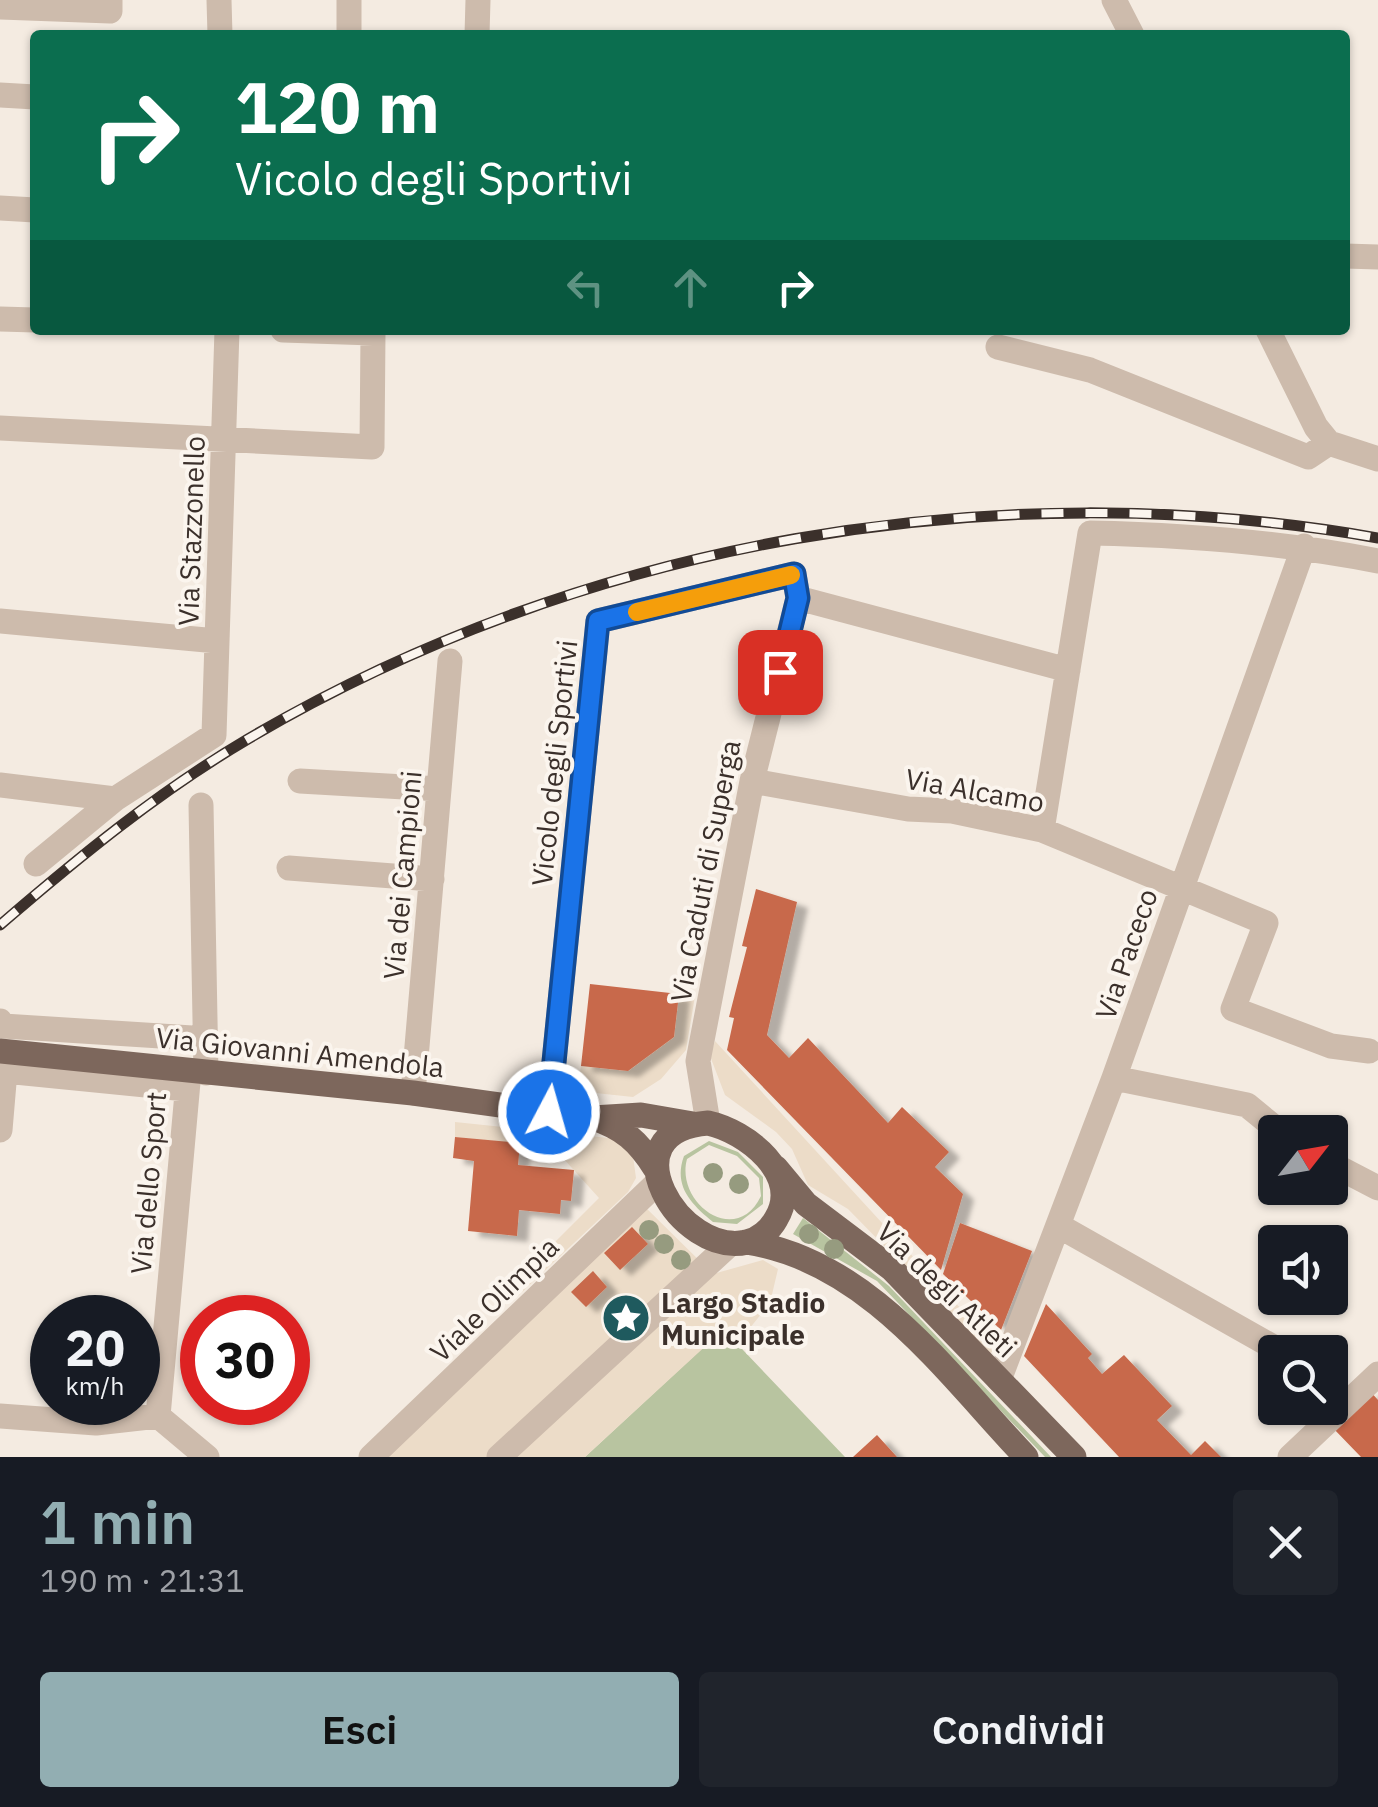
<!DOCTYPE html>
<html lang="it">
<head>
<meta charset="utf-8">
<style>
	:root { --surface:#171b24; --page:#20242c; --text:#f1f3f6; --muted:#9ea1a6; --accent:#92aeb2 }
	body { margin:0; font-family:"IBM Plex Sans",sans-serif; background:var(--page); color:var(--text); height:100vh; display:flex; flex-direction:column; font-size:38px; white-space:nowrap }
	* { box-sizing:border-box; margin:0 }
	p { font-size:32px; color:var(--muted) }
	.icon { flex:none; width:55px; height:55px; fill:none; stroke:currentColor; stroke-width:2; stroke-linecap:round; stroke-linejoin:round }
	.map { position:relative; height:1457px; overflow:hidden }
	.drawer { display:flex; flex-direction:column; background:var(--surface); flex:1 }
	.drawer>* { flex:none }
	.guide { position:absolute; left:30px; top:30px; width:1320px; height:305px; border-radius:10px; box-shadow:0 2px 8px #0004; background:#0b6e4f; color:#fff; overflow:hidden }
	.needle { width:65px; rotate:59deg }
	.buttons { position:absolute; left:1258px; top:1115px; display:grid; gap:20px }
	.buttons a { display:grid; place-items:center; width:90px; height:90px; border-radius:10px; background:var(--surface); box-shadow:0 2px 8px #0004; font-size:50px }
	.speed { position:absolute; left:30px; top:1295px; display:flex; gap:20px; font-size:50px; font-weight:700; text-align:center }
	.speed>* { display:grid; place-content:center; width:130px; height:130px; border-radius:50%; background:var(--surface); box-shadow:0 2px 8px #0004; line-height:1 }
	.speed small { font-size:25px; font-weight:400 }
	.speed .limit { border:15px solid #d22; background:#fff; color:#111 }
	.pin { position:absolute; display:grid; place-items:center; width:85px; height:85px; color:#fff; margin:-42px; border-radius:20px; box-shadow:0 5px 15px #0006 }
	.me { position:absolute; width:110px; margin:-55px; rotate:6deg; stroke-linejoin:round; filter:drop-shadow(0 0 8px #0008) }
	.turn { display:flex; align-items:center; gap:35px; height:210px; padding:0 40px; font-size:45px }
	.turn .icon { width:130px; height:130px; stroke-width:2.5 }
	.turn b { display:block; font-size:70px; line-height:85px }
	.lanes { display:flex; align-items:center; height:95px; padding:0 40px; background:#0003; justify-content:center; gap:50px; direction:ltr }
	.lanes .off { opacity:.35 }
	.round { display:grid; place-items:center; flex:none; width:105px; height:105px; border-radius:10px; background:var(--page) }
	.overview { display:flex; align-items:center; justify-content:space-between; height:170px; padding:0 40px }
	h1 { font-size:60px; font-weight:600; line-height:75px; color:var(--accent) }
	.action { display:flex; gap:20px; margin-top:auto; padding:20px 40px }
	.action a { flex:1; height:115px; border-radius:10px; background:var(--accent); color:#111; font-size:40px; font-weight:600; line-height:115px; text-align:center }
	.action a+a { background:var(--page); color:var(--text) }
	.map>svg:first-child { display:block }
	.green { fill:#b8c4a0; fill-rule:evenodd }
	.plaza { fill:#ecdcc8 }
	.building { fill:#c8694b; filter:url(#shadow) }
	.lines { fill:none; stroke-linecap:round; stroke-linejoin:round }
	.minor { stroke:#cdbbac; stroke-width:25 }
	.major { stroke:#7d675c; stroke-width:25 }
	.rail-casing { stroke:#3b302b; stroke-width:11 }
	.rail { stroke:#fbf5ee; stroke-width:8; stroke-dasharray:22; stroke-linecap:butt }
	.tree { fill:#969b7f }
	.route-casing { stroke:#114b97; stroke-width:25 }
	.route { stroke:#1a73e8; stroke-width:18 }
	.slow { stroke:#f59e0b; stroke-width:18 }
	.labels { text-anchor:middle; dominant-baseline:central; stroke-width:8; stroke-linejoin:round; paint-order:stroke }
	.street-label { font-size:28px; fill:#3b302b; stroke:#fbf5ee }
	.poi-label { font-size:28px; font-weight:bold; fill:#3b302b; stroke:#fbf5ee; text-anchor:start }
</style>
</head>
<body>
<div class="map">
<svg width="1378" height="1457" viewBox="0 0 1378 1457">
	<defs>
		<filter id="shadow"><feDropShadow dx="11" dy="6" stdDeviation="2.5" flood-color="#0004"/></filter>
	</defs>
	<rect width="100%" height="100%" fill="#f4ebe1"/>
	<path class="green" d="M709,1141L738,1152L763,1177V1204L737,1224L713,1222C691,1204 673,1186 684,1156ZM709,1145L737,1156L759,1178L761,1196C736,1248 675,1203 687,1159Z
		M803,1218L889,1286L1051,1457H1045L877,1281L793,1234Z
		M723,1329L845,1457H585Z"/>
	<path class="plaza" d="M679,994L695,996L686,1050L661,1079L633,1097L577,1091L581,1066L628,1071L674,1037Z
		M715,1041L996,1347L990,1354L848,1209L808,1185L792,1149L776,1132L725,1095L710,1056Z
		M455,1122L618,1139L633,1156L636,1178L628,1192L519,1295L511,1286L599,1198L553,1147L455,1137Z
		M639,1201L713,1274L763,1260L778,1269L770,1303L737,1344L723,1330L585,1457H371Z"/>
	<path class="building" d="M756,889L797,902L767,1035L789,1058L808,1038L888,1123L902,1107L949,1152L935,1167L963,1194L941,1270L727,1050L734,1018L729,1017L747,947L742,946Z
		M590,984L679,994L674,1037L628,1071L581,1066Z
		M455,1137L520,1143L518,1165L574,1170L571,1201L561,1200L560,1214L519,1210L517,1236L468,1231L474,1161L453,1158Z
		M960,1223L1032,1251L1001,1330L943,1274Z
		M632,1227L648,1244L620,1270L604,1253Z
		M593,1271L607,1287L586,1307L571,1292Z
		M1046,1304L1092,1354L1088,1358L1102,1374L1124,1355L1172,1406L1157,1420L1191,1455L1205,1441L1221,1457H1119L1024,1356Z
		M1369,1390L1378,1400V1457H1361L1332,1427Z
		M877,1435L897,1457H853Z"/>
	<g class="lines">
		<path class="minor" d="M219,0L220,35
			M349,0V35
			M1114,0L1132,35
			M0,7L110,11V0
			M477,35L478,0
			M0,95L35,97
			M0,208L35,210
			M1345,256L1378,257
			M0,319L35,320
			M1268,330L1316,427L1329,443L1378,459
			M998,347L1090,370L1308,457L1329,443
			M0,428L372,447L373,333L283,330
			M798,598L1068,670
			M0,621L217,641
			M300,781L439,789
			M752,781L908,809L952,811L1042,830L1266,923L1233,1009L1331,1046L1369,1051
			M0,785L115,799
			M201,805L206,1073
			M1042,830L1090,533C1188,535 1282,542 1378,561
			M36,864L115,799L214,735L227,330
			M289,868L432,879
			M0,1021L3,1026L208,1039
			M189,1071L158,1416L207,1457
			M1114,1078L1247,1105L1280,1132
			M413,1093L450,661
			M549,1112L598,621L794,574L798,598L752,781L698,1061L708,1123
			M0,1130L5,1071L186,1089
			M1330,1163L1378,1188
			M1059,1226L1282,1352
			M999,1380L1114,1078L1304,546
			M0,1416L96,1423L158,1416
			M371,1457L657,1183
			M499,1457L731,1243
			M1290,1457L1378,1374"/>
		<path class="major" d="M0,1051L413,1093L593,1118
			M708,1123C746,1131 803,1175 776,1219C770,1230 759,1239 747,1242C680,1258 604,1131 708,1123Z
			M655,1168C638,1141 623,1128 593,1118L641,1115L693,1124
			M776,1168L806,1204L892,1269L1074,1457
			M746,1242C868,1260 946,1373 1026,1457"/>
		<g class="rail-casing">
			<path id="rail" d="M0,925C79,857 158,792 248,739C583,541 995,470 1378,538"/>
		</g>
		<use href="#rail" class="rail"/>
	</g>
	<g class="tree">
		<circle cx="713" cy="1173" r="10"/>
		<circle cx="739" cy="1184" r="10"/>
		<circle cx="649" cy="1230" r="10"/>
		<circle cx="809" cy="1234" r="10"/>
		<circle cx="664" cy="1244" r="10"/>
		<circle cx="834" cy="1249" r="10"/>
		<circle cx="681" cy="1260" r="10"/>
	</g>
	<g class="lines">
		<g class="route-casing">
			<path id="route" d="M549,1112L598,621L794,574L798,598L780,672"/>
		</g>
		<use href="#route" class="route"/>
		<path class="slow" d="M637,612L791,575"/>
	</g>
	<defs>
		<g id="sight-disc" transform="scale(2.5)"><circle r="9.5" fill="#1f5a5e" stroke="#fbf5ee"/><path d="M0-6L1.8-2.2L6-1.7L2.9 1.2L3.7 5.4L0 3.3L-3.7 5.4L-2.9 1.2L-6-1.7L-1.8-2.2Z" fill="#fff"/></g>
	</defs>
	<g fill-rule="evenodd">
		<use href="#sight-disc" x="626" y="1318"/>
	</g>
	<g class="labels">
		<g class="street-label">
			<text transform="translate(191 531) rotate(-88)">Via Stazzonello</text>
			<text transform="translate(554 763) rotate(-84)">Vicolo degli Sportivi</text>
			<text transform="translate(975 790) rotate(10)">Via Alcamo</text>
			<text transform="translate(705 871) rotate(-79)">Via Caduti di Superga</text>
			<text transform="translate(402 875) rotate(-85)">Via dei Campioni</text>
			<text transform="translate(1126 954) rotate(-71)">Via Paceco</text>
			<text transform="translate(300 1052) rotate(6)">Via Giovanni Amendola</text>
			<text transform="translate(148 1183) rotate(-85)">Via dello Sport</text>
			<text transform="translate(947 1289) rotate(44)">Via degli Atleti</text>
			<text transform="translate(494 1299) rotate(-44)">Viale Olimpia</text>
		</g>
		<g class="poi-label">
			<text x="661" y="1302">Largo Stadio<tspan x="661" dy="32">Municipale</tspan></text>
		</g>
	</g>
</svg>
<div class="buttons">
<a><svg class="needle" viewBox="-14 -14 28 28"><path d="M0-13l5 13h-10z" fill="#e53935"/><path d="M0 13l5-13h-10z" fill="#9ea1a6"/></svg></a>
<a><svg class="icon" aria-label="sound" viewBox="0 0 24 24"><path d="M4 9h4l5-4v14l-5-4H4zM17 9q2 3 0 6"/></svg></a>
<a><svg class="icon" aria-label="search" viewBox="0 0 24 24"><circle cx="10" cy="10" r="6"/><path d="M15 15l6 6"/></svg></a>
</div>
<div class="speed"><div>20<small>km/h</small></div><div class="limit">30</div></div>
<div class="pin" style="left:780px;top:672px;background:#d93025"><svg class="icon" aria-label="arrive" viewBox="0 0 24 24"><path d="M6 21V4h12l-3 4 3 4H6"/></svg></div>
<svg class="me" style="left:549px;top:1112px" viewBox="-20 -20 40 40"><circle r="17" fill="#1a73e8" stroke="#fff" stroke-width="3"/><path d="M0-11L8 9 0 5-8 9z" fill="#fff"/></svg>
<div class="guide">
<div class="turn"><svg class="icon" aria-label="right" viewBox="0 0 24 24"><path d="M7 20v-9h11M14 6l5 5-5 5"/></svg><div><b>120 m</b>Vicolo degli Sportivi</div></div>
<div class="lanes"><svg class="icon off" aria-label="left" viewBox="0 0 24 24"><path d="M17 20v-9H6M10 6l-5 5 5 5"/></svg><svg class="icon off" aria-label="ahead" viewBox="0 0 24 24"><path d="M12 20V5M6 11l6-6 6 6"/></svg><svg class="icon" aria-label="right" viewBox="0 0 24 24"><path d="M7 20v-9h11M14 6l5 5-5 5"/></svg></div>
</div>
</div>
<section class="drawer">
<div class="overview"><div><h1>1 min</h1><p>190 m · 21:31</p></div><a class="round"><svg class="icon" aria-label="close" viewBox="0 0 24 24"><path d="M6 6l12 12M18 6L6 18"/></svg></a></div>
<div class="action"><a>Esci</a><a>Condividi</a></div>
</section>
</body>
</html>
